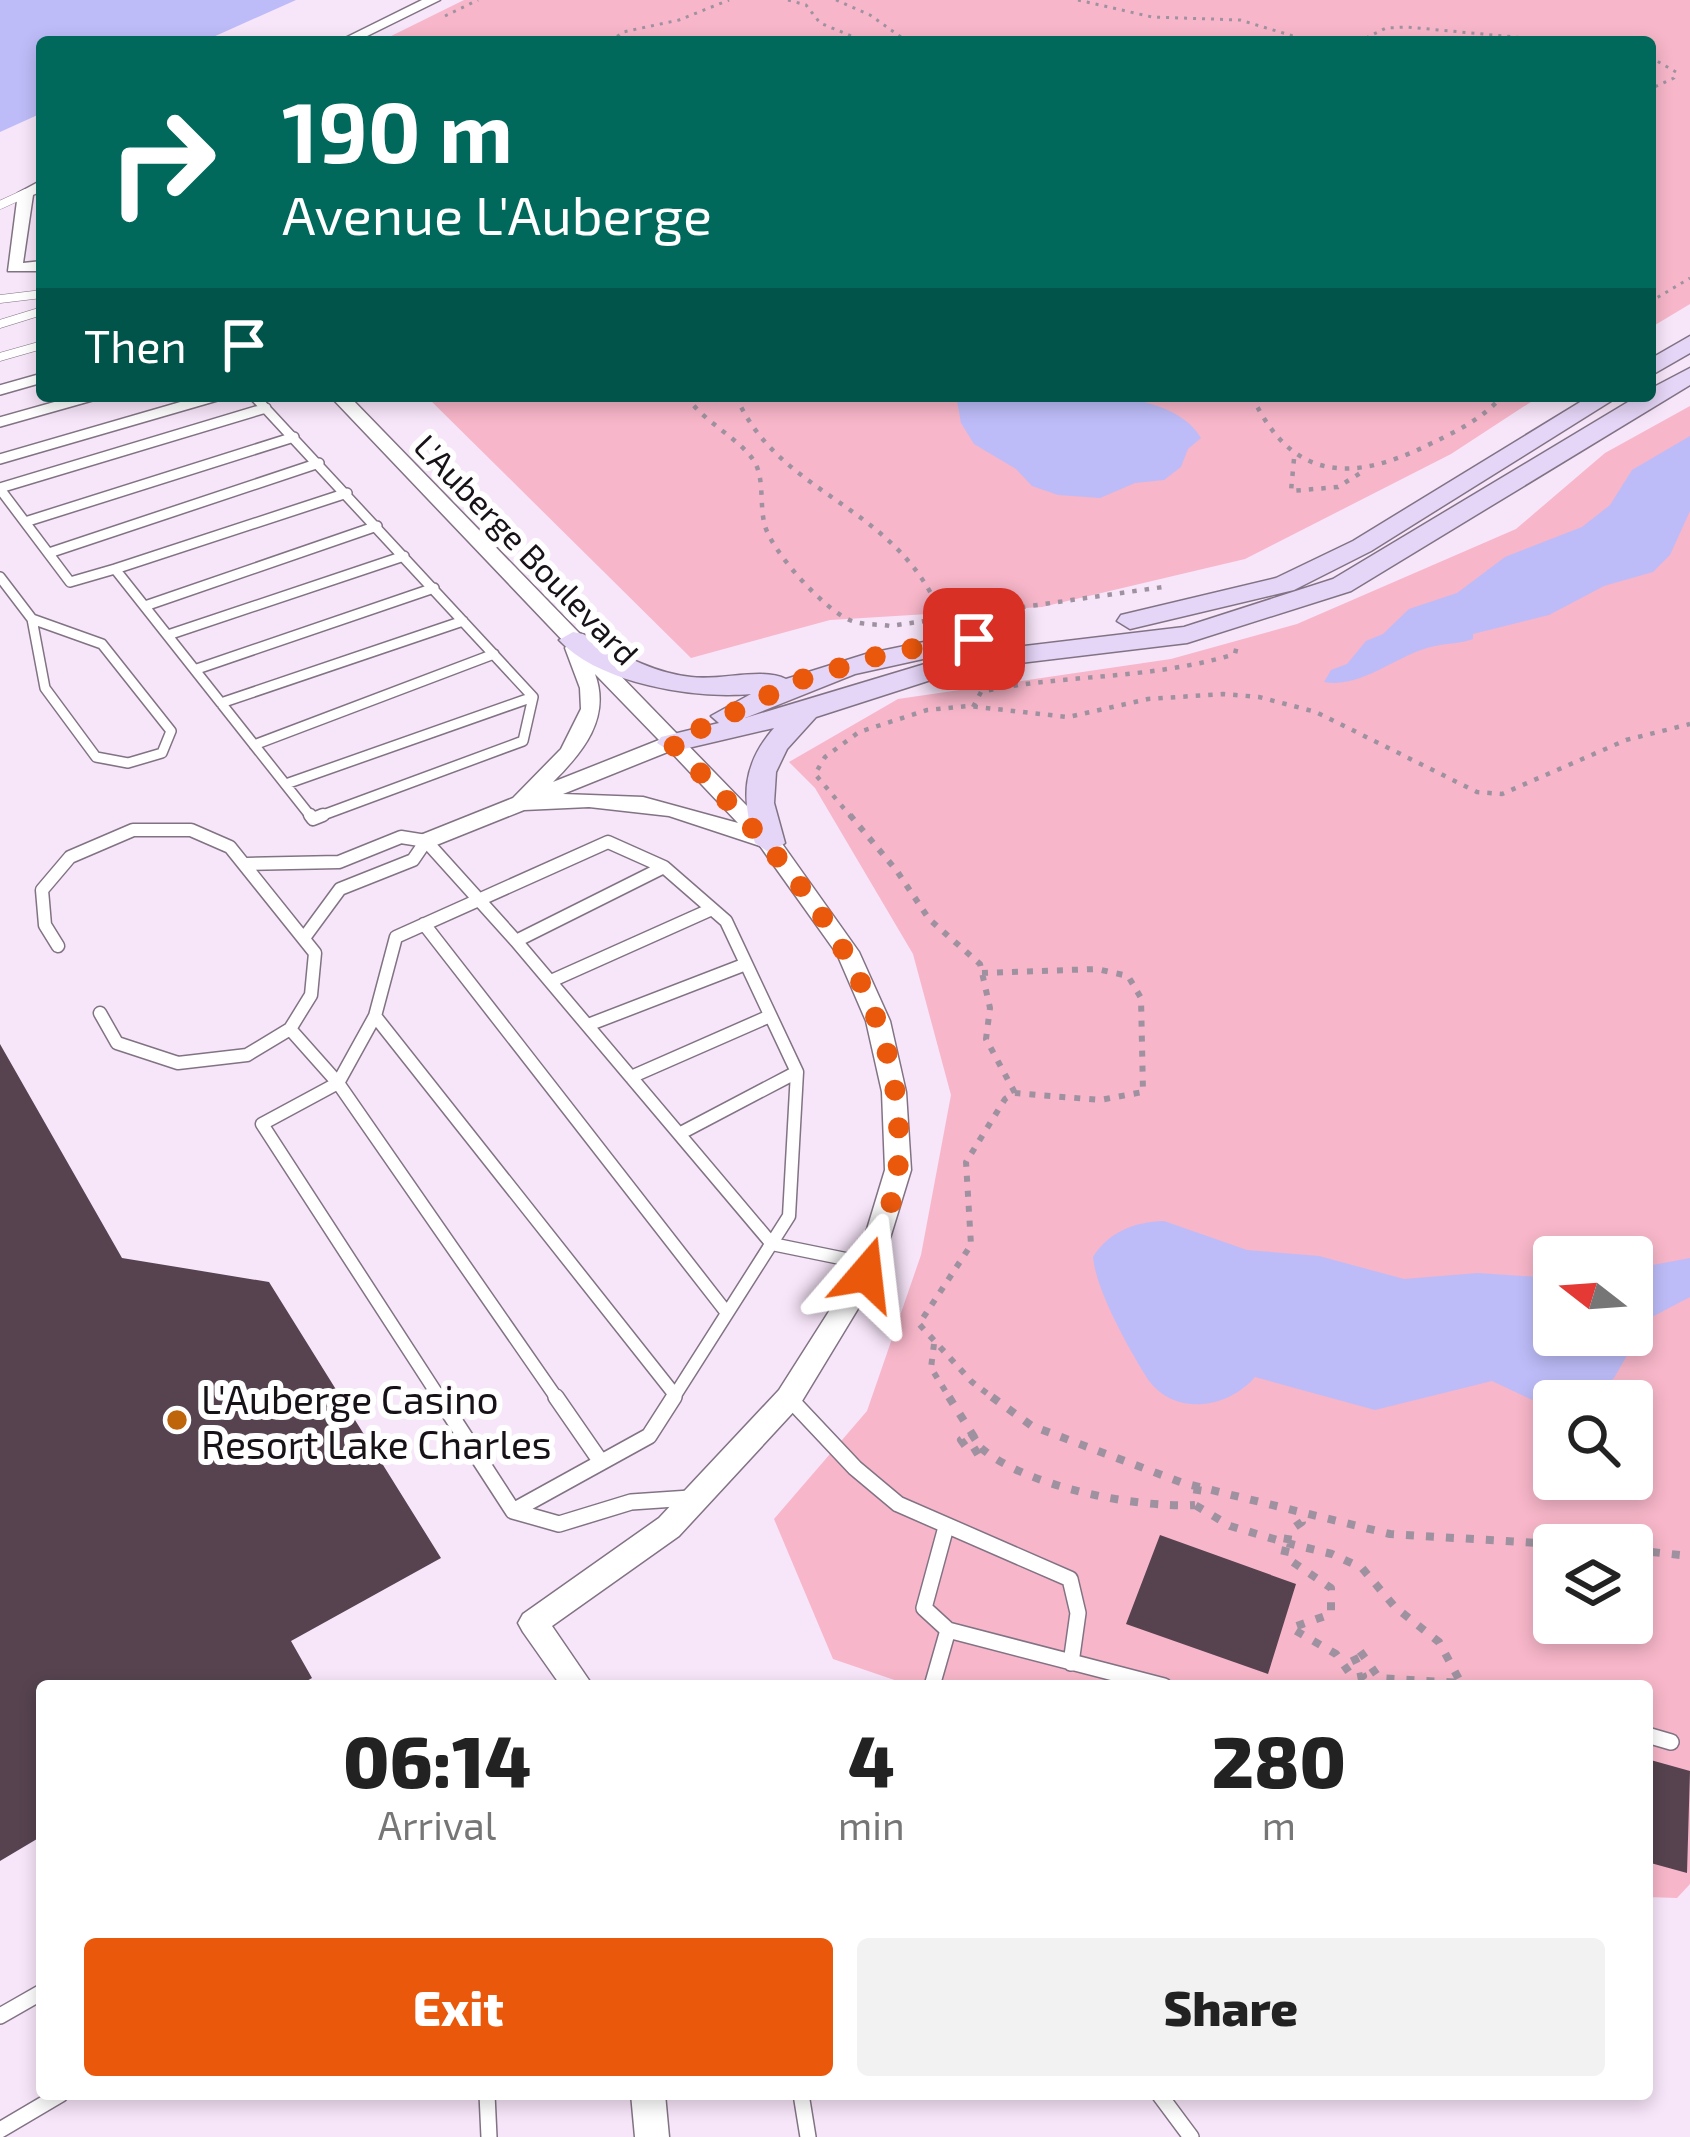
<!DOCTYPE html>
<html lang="en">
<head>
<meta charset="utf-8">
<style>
	:root { --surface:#fff; --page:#f2f2f2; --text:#222; --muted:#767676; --accent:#ea580c }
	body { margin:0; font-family:"Exo 2",sans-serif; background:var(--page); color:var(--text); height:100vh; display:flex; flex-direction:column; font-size:45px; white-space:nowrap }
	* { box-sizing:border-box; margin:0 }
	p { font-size:39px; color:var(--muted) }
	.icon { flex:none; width:66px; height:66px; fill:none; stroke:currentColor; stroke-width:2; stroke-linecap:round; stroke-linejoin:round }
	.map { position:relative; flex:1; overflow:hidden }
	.sheet { position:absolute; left:36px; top:1680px; width:1617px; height:420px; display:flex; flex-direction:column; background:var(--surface); border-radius:12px; box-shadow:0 6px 18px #0003 }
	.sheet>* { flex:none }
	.hud { position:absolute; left:36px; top:36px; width:1620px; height:366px; border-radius:12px; box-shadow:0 6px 18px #0003; background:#00695c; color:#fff; overflow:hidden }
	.needle { width:78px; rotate:287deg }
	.controls { position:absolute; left:1533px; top:1236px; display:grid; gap:24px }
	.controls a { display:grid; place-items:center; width:120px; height:120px; border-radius:12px; background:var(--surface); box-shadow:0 6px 18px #0003; font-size:60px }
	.pin { position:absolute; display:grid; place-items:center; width:102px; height:102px; color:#fff; margin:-51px; border-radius:24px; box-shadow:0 6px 18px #0006 }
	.me { position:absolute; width:132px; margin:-66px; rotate:17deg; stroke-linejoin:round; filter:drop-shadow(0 0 9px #0008) }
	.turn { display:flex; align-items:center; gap:42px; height:252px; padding:0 48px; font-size:54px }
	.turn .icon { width:156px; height:156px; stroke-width:2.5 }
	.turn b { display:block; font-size:84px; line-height:102px }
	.then { display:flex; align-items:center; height:114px; padding:0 48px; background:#0003; gap:24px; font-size:45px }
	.eta { display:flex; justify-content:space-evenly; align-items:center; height:204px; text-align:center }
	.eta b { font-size:72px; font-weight:800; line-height:84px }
	.cta { display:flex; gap:24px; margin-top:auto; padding:24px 48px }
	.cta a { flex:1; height:138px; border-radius:12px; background:var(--accent); color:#fff; font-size:48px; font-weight:800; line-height:138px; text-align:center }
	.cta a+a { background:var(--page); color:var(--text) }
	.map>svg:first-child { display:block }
	.green { fill:#f7b6c9; fill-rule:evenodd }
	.water { fill:#bdbcf8 }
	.building { fill:#56434f }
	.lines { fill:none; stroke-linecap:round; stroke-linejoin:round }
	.lane-far3-casing { stroke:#827384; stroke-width:9 }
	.lane-far2-casing { stroke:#827384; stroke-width:12 }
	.lane-far1-casing { stroke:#827384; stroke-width:15 }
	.lane-casing { stroke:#827384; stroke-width:18 }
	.street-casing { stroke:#827384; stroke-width:3 }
	.secondary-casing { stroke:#827384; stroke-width:3 }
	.path-far3 { stroke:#9f92a0; stroke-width:3; stroke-dasharray:3 6; stroke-linecap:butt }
	.path-far2 { stroke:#9f92a0; stroke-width:4.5; stroke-dasharray:4.5 8; stroke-linecap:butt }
	.path-far1 { stroke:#9f92a0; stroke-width:6; stroke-dasharray:6 9; stroke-linecap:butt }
	.path { stroke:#9f92a0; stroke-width:8; stroke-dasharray:8 12; stroke-linecap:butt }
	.lane-far3 { stroke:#fff; stroke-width:8 }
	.lane-far2 { stroke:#fff; stroke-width:9 }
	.lane-far1 { stroke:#fff; stroke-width:12 }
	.lane { stroke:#fff; stroke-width:15 }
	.street { fill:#fff; fill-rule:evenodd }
	.secondary { fill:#e5d5f7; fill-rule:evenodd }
	.route { stroke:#ea580c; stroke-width:21; stroke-dasharray:0 37.8 }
	.poi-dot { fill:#be640b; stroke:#fff; stroke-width:4.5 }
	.labels { text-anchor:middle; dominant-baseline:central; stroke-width:12; stroke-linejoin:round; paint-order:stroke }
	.far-street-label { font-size:33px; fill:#171218; stroke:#fff }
	.poi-label { font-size:39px; fill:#171218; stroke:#fff; text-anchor:start }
</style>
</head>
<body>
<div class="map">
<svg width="1690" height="2137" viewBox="0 0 1690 2137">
	<rect width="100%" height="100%" fill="#f7e5f9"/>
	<path class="green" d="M464,0H1690V304L1650,328V42H379Z
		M426,396H1540L1451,454L1245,559L1042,607L830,620L691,658Z
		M1690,406V1884L1677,1898L1647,1897V1686H912L833,1659L774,1519L867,1411L921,1255L951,1095L913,954L815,788L789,762L898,699L1171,659L1297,624L1516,529L1605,453ZM1554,1257H1632V1335H1554ZM1554,1401H1632V1479H1554ZM1554,1545H1632V1623H1554Z"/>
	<path class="water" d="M0,0H296L202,42H42V113L0,132Z
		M956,396C1018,396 1166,377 1201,438L1188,449L1181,467L1164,480L1135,483L1100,498L1058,495L1032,486L1016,469L974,444L961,423Z
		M1690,436V511L1670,555L1653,572L1604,586L1549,615L1473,634V639C1460,644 1449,643 1435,646C1398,653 1363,689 1324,682L1331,670L1347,664L1366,641L1383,634L1409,609L1457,593L1505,557L1582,527L1610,505L1632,470Z
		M1164,1221L1247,1250L1319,1256L1404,1279L1478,1273L1554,1278V1335H1632V1269L1637,1268L1690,1258V1297L1648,1319L1614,1378L1592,1401H1554V1410L1492,1381L1375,1410L1255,1377C1227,1409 1176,1416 1149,1381C1130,1351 1096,1291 1093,1257C1110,1231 1134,1222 1164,1221Z"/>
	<path class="building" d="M0,1044L122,1258L269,1282L441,1558L291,1641L312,1678L298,1686H42V1836L0,1861Z
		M1160,1535L1296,1584L1268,1674L1126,1624Z
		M1647,1759L1690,1771L1687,1873L1647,1862Z"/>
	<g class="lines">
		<g class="lane-far3-casing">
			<path id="lane-far3" d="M0,205L26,193
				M0,299L42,294
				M0,324L42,311
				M0,357L42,345"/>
		</g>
		<g class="lane-far2-casing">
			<path id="lane-far2" d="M0,390L42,378
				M254,396L533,697L523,741L315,818
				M0,422L92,396
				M0,459L217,396
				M0,488L266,408
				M0,489L70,582L115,569L312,818
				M25,522L294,437
				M49,553L319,463
				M115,569L347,493
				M0,577L32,619
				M145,606L377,526
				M32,619L102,644L171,731L162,753L128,763L96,757L45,688Z
				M168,635L404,556
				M197,669L434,588
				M221,703L463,621
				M254,745L494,654
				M286,784L533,697"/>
		</g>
		<g class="lane-far1-casing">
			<path id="lane-far1" d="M310,815L313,819L323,815
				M247,864L339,862L401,837L426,841L516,941L664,867
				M424,924L727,1313
				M304,938L340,889L413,860L426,841
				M516,941L772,1244L870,1264
				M58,946L45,925L42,890L70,857L133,830H191L230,847L315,953L311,995L290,1029L247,1055L178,1063L117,1043L100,1013
				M551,981L712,909
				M375,1016L675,1395
				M588,1025L746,964
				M290,1029L338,1083L558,1400
				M631,1077L770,1016
				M679,1134L797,1072
				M441,1400L262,1124L338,1083L375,1016L396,937L608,842L664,867L726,921L797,1072L789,1216L672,1400"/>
		</g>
		<g class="lane-casing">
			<path id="lane" d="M439,1397L513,1511L649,1436L674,1397
				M556,1397L601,1462
				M790,1399L855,1468L898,1504L1070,1579L1078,1613L1071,1663
				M513,1511L559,1524L631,1502L690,1498
				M946,1527L924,1608L948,1630
				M932,1686L948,1630L1164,1686
				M1647,1735L1671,1742
				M0,2016L42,1992
				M487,2094L489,2137
				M801,2094L808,2137
				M1159,2094L1191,2137
				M0,2130L61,2094"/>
		</g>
		<g class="street-casing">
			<path id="street" d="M422,0H440L355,42H337Z
				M42,180V191L33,195L23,263L42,261V271H8L18,193Z
				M330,396H349L778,838L859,952L890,1021L906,1092L911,1170L879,1274L799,1406L679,1536L552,1626L593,1686H561L523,1632L518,1623L523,1614L659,1518L779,1390L854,1272L885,1170L882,1092L866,1021L837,954L760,846L669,816L589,807L524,810L434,846H418L415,841L418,836L513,798L561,749L581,709L580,688L565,648L567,645ZM595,674L659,740L553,782C583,752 611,718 595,674ZM670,751L738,823L643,797L563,794Z
				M631,2094H665L669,2137H635Z"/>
		</g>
		<g class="secondary-casing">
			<path id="secondary" d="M1690,336V353L1650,376V359Z
				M1690,368V385L1351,591L1187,643L962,670L816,717L787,749L776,772L774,803L785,843L770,853L755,843C741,798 742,765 774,728L671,752L657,743L661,737L719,723L711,716L751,694C694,699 600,684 559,640L573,632L583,634C617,652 652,673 691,677C720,681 762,667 786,679L866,654L972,632L986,640L982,646L855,674L745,718L958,654L1184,627L1333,579L1638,396H1650V389Z
				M1590,396H1619L1371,551L1294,590L1130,629L1117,621L1121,615L1276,578L1353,541Z"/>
		</g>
		<path class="path-far3" d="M788,0L806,5L820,23L866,42
			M836,0L870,15L908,42
			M1078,0L1152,17L1240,20L1313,42
			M445,16L478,0
			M610,42L623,32L679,20L729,0
			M1358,42L1386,28L1407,27L1568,42
			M1650,57L1676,72L1674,78L1650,89
			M1650,302L1690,278"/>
		<path class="path-far2" d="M686,396C706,424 740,439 754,461C765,479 759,505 765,526C773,553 825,611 852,621C863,625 879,624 890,626L1163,587
			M736,396C777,492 883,501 934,599L923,618
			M1252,396C1292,482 1353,483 1432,443C1457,431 1484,418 1502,396
			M1294,459L1291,491L1338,487L1362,472
			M973,707L981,692L994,689C1076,674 1153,679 1235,654L1238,641
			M852,818L815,774L825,757L859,732L927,710L968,706L1068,717L1148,699L1223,694L1259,697L1316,712L1477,792L1502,794L1626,740L1690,724"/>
		<path class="path-far1" d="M850,815L897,871L929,919L980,964L990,1008L986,1039L1015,1093
			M982,973L1097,969L1128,976L1141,998L1143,1092L1100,1100L1015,1093L1005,1099L966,1162L971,1245L919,1324L972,1382L996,1400
			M934,1344L931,1368L951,1400"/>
		<path class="path" d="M949,1397L981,1448
			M992,1397L1032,1426L1183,1483L1390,1534L1571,1545
			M971,1433L981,1448L971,1454L961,1440Z
			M981,1448C1027,1487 1135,1508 1195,1505
			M1198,1486L1195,1505L1230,1526L1287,1543
			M1287,1543L1332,1554L1362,1568L1395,1607L1439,1642L1461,1683L1379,1678L1360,1651L1352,1653L1363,1676L1353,1678L1336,1654L1291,1628L1331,1614V1588L1284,1556Z
			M1287,1543L1289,1531L1302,1522L1301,1512
			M1632,1550L1690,1556"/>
		<use href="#lane-far3" class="lane-far3"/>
		<use href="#lane-far2" class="lane-far2"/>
		<use href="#lane-far1" class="lane-far1"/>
		<use href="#lane" class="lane"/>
		<use href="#street" class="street"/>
		<use href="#secondary" class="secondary"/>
	</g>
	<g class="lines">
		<path class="route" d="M866,1274C877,1241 895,1202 898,1168C911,990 786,859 671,743L800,680L891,652L974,639"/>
	</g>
	<circle class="poi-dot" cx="177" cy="1420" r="12"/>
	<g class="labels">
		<g class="far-street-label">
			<text transform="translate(527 549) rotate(46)">L'Auberge Boulevard</text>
		</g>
		<g class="poi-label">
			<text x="201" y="1398">L'Auberge Casino<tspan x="201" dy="45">Resort Lake Charles</tspan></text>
		</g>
	</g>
</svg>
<div class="controls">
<a><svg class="needle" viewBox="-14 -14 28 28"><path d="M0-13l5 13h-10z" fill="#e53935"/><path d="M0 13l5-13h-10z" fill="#767676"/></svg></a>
<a><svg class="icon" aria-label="search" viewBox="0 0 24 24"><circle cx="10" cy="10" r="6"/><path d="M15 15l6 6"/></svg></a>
<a><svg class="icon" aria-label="layers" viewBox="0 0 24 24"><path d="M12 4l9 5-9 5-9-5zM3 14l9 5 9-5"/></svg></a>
</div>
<div class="pin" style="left:974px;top:639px;background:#d93025"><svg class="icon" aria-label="arrive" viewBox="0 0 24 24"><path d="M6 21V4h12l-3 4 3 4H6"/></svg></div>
<svg class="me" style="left:866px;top:1274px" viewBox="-20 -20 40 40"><path d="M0-17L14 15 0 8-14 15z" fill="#ea580c" stroke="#fff" stroke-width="4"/></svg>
<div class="hud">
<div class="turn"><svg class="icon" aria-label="right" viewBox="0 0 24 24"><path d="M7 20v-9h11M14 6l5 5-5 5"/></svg><div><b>190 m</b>Avenue L'Auberge</div></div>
<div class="then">Then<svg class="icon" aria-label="arrive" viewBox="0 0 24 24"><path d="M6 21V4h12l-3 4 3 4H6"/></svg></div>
</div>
<section class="sheet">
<div class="eta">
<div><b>06:14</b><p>Arrival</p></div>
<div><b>4</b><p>min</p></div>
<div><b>280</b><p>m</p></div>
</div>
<div class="cta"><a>Exit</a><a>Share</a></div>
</section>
</div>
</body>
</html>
